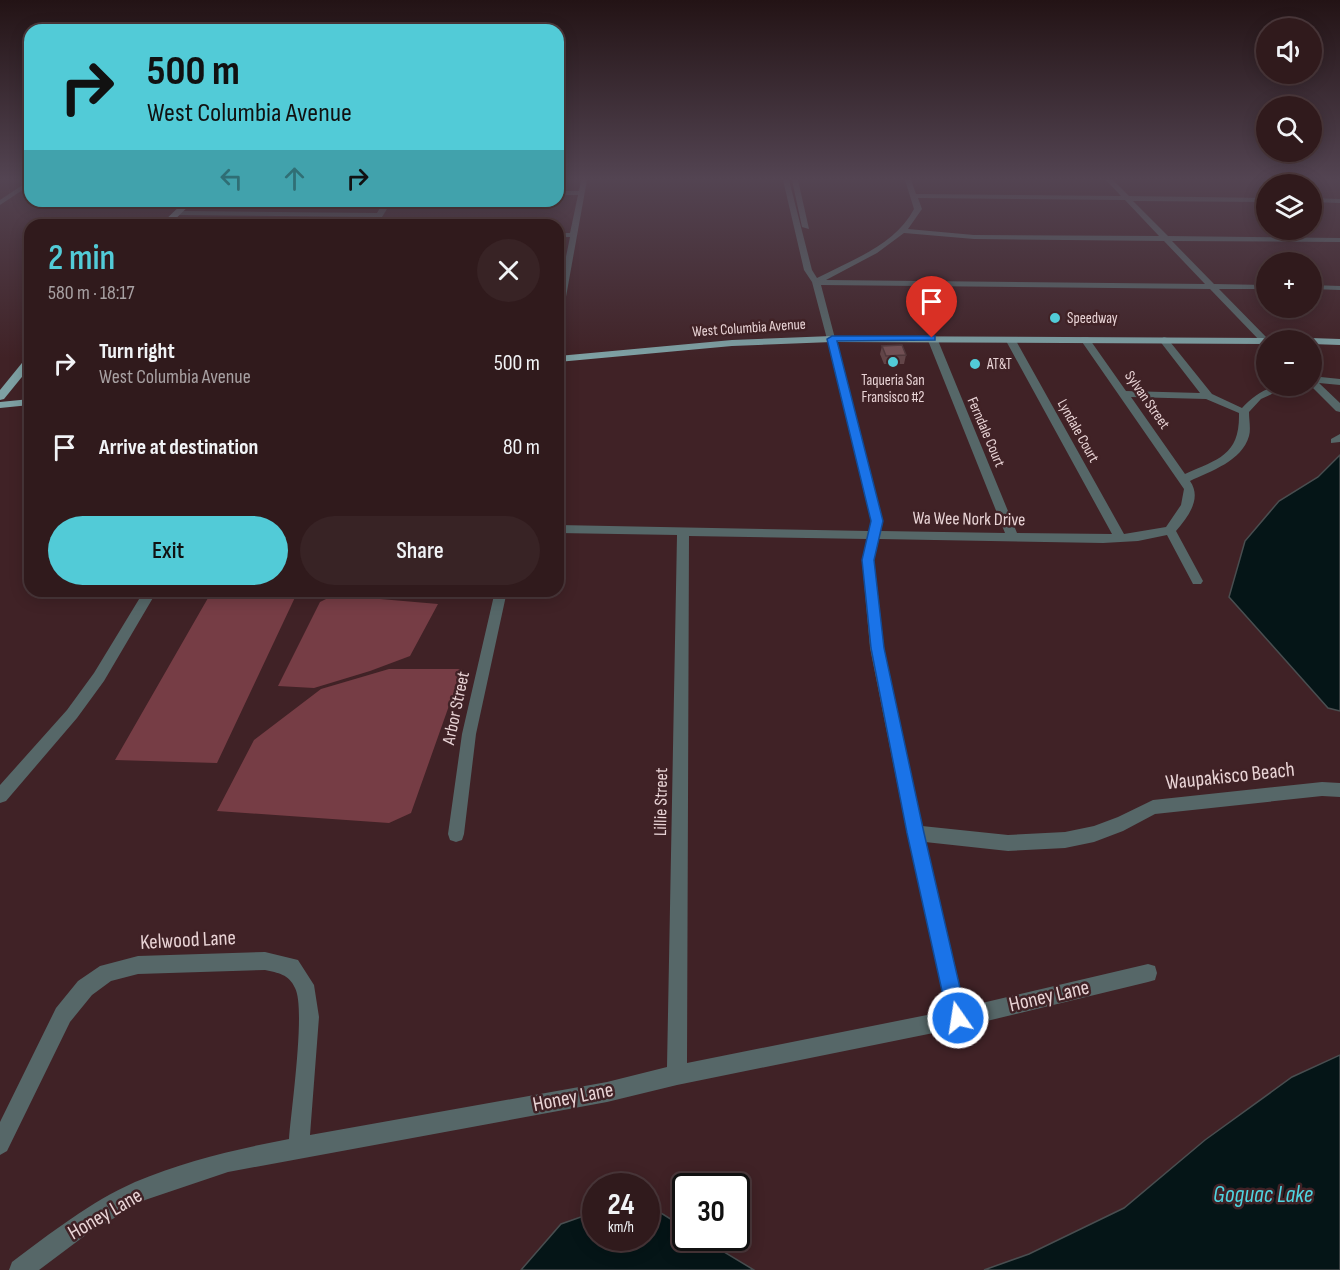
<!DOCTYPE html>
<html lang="en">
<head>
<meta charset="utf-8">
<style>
	:root { --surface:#301a1c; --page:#382325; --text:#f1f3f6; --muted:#a8a1a3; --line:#4b383b; --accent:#52cbd7 }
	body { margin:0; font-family:"Sofia Sans Condensed",sans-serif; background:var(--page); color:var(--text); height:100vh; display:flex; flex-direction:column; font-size:22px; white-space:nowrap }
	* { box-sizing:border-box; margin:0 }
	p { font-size:20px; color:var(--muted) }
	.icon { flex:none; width:33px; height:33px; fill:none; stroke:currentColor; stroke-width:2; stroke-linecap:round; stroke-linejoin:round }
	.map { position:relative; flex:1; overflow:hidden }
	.panel { position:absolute; left:24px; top:219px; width:540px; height:378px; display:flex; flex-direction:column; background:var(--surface); border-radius:18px; box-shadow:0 3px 15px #0003,0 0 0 2px var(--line) }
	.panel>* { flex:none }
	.hud { position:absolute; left:24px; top:24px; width:540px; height:183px; border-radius:18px; box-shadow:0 3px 15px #0003,0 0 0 2px var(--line); background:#52cbd7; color:#111; overflow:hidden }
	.tools { position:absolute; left:1256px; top:18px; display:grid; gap:12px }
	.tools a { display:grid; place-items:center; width:66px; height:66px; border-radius:50%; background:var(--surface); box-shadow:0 3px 15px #0003,0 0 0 2px var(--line); font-size:30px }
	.speed { position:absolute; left:582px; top:1173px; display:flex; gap:12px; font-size:30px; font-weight:700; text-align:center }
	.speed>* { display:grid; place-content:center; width:78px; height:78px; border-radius:50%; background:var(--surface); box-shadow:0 3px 15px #0003,0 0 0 2px var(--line); line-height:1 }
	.speed small { font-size:15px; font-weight:400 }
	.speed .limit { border:3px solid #111; border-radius:9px; background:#fff; color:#111 }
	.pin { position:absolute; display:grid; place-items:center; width:51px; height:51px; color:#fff; margin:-62px -26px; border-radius:50% 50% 50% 0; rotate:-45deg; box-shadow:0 0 6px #0007 }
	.pin .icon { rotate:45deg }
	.me { position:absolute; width:66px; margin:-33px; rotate:347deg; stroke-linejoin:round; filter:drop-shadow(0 0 4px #0008) }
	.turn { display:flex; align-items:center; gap:21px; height:126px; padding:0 24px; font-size:27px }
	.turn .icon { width:78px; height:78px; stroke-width:2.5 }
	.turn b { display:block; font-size:42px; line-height:51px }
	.lanes { display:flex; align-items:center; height:57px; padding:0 24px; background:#0003; justify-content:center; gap:30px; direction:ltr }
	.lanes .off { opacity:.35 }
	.round { display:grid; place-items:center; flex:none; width:63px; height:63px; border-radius:32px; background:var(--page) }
	.overview { display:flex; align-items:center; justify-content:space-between; height:102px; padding:0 24px }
	h1 { font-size:36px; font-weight:600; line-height:45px; color:var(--accent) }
	.primary-button { display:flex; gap:12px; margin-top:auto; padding:12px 24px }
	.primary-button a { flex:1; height:69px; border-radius:36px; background:var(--accent); color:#111; font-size:24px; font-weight:600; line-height:69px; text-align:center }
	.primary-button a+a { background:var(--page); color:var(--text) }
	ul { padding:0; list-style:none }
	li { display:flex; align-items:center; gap:18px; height:84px; padding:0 24px }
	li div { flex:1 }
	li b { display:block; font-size:22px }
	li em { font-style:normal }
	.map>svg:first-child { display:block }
	.green { fill:#763d45 }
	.water { fill:#051517; stroke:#494e50; stroke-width:1.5 }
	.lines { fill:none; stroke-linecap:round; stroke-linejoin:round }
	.minor { fill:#566768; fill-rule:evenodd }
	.major { fill:#7ea1a4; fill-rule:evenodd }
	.wall { fill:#624548 }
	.building { fill:#725054; stroke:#50383b; stroke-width:1.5 }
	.route { fill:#1a73e8; stroke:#114b97; stroke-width:1.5 }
	.poi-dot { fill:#52cbd7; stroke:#402226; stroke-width:2 }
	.labels { text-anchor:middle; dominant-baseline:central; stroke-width:5; stroke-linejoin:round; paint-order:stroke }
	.far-poi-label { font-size:15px; fill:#e9d4d6; stroke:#402226; text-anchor:start }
	.far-street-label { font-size:15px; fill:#e9d4d6; stroke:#402226 }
	.street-label { font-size:18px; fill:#e9d4d6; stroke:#402226 }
	.near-street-label { font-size:21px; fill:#e9d4d6; stroke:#402226 }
	.near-water-label { font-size:24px; font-style:italic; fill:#4ed5e1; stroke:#402226 }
</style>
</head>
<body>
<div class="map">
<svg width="1340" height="1270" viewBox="0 0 1340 1270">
	<rect width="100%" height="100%" fill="#402226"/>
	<path class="green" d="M212,591H298L217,763L115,760Z
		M334,595L438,604L410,656L370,671L314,688L278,686L320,602Z
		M389,669H462L411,813L389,823L217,811L254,740L321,689Z"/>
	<path class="water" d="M1340,455V711L1328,708L1229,597L1245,541L1279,501L1318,477Z
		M1340,1055V1270H984L1029,1254L1124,1208L1205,1140L1292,1077Z
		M647,1211L661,1213L685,1228L686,1238H701L754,1270H521L561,1224L595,1212L596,1238H646Z"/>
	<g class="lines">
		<path class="minor" d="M30,180V185L0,205V200Z
			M581,180H587L562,319L558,322V296L570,237H558V233H570L578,195H558V191H579Z
			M783,180H789L812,270L817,278C852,260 895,245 914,209L905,180H911L916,194L1121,196L1106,180H1113L1129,196L1266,198V202L1133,201L1168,236L1340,238V242L1172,241L1214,284L1266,285V289H1219L1268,339L1265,344L1262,343L1210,289L821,285L883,521L881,531L1005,533L927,338L929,336L937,338L1017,533L1112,534L1005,339L1007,337L1015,339L1124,534L1166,527L1181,505L1184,489L1080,339L1082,337H1088L1126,391L1200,393L1159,340L1164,337L1167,338L1212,394L1242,408C1255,394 1270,384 1289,386L1261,399L1249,412C1249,420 1251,429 1249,436C1242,461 1211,471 1190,481C1202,498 1189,516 1176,531L1203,581L1201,584H1193L1167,535L1138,541L1103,543L879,539L874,560L884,648L922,826L1008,835L1065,832L1094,826L1118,817L1153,800L1322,782L1340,783V797L1322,796L1155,814L1123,831L1094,842L1065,848L1008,851L925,842L965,1007L1148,964L1155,966L1157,973L1155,980L1148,982L958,1028L677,1085L607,1102L228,1172L145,1200L87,1234L39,1270H9L12,1262C51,1233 90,1202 135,1182C184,1161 237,1149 289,1139C291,1111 306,1008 295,988C289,974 278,973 265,970L138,974L111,981L92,995L70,1022L7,1151L0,1155V1122L56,1008L78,981L100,966L138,956L265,952L298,960L314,985L319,1017L310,1135L607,1082L667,1067L677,535L558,533V525L869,531L871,521L827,339L812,282L804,270ZM918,198L1125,200L1159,236L974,235L908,229L922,209ZM904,233L974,239L1164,241L1205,284L826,280L877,253ZM1131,397L1206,399L1239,413C1240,455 1219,459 1185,474ZM689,536L867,539L862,560L870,648L907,833L947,1011L687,1063Z
			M792,180H798L809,229L802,227Z
			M1311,198L1340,199V203L1311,202Z
			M384,201H392L377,225H369L374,217L176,215L172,213L176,211L377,213Z
			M1311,285L1340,286V290L1311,289Z
			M1311,376L1340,379V385L1319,383L1340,403V412L1336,411L1311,386Z
			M1340,434V442L1331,443V439Z
			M144,591H157L104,681L77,718L6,801L0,803V785L67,710L94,673Z
			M495,591H507L476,734L464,834L462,840L456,842L450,840L448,834L462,734Z"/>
		<path class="major" d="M185,201H194L169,225H160Z
			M832,336L1266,338L1271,340H1266V344L832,342L732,346L558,362V356L732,340Z
			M1311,338L1340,339V345L1311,344V340H1306Z
			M30,357V367L4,399L0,400V390L26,358Z
			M30,399V405L0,408V402Z"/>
	</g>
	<path class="wall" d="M882,346L906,355L904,364H884L880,354Z"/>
	<path class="building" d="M902,345L906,355L886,356L882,346Z"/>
	<linearGradient id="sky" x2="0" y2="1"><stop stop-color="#231315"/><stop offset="0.5" stop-color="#534452"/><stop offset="1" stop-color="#534452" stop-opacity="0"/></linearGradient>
	<rect width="1340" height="358" fill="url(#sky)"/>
	<path class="route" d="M932,336H935V340L837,341L883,521L874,560L884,648L924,833L967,1018L965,1025L958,1027L951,1025L948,1018L907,833L871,648L862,560L871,521L827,339L832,336Z"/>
	<g class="poi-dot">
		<circle cx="1055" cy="318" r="6"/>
		<circle cx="893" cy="362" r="6"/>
		<circle cx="975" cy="364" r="6"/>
	</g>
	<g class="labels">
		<g class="far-poi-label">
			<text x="1067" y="318">Speedway</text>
			<text x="987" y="364">AT&amp;T</text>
			<text x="893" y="380" text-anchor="middle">Taqueria San<tspan x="893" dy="17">Fransisco #2</tspan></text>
		</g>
		<g class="far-street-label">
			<text transform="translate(749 328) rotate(-4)">West Columbia Avenue</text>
			<text transform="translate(1147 400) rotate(55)">Sylvan Street</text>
			<text transform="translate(1078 431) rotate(61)">Lyndale Court</text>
			<text transform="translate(986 432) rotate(67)">Ferndale Court</text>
		</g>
		<g class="street-label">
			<text transform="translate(969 519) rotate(1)">Wa Wee Nork Drive</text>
			<text transform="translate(456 708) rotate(-78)">Arbor Street</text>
			<text transform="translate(661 802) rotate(-89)">Lillie Street</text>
		</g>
		<g class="near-street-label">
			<text transform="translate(1230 776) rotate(-6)">Waupakisco Beach</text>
			<text transform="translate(188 940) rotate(-3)">Kelwood Lane</text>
			<text transform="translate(1049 996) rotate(-13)">Honey Lane</text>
			<text transform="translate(573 1097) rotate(-11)">Honey Lane</text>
			<text transform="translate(105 1214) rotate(-30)">Honey Lane</text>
		</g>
		<g class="near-water-label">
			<text x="1263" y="1194">Goguac Lake</text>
		</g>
	</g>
</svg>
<div class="tools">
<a><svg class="icon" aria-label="sound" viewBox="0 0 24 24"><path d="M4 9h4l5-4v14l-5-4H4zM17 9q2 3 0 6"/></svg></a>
<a><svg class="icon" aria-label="search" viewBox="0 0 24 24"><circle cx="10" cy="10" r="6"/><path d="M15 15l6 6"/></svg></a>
<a><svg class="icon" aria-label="layers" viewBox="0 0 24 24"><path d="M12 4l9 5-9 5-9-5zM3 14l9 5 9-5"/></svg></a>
<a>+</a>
<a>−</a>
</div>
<div class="speed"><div>24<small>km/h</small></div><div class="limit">30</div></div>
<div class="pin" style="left:932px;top:338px;background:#d93025"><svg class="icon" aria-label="arrive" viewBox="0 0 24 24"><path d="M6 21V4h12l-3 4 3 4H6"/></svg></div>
<svg class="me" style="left:958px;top:1018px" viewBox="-20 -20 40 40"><circle r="17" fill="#1a73e8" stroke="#fff" stroke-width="3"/><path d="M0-11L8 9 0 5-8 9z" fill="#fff"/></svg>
<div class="hud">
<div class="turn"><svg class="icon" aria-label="right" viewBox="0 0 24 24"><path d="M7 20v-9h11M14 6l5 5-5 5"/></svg><div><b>500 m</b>West Columbia Avenue</div></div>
<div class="lanes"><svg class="icon off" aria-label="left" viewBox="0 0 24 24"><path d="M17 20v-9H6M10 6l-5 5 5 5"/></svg><svg class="icon off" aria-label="ahead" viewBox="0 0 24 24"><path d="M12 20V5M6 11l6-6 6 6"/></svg><svg class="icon" aria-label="right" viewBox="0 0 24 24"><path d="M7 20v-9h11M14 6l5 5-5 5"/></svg></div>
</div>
<section class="panel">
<div class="overview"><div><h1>2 min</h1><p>580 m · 18:17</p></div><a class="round"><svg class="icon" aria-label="close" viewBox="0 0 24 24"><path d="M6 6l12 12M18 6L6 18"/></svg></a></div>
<ul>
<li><svg class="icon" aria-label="right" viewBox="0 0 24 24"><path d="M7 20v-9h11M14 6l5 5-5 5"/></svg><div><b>Turn right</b><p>West Columbia Avenue</p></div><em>500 m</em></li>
<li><svg class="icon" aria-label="arrive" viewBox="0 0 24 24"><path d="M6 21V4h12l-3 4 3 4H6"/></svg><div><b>Arrive at destination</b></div><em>80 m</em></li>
</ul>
<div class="primary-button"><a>Exit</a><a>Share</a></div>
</section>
</div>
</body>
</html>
